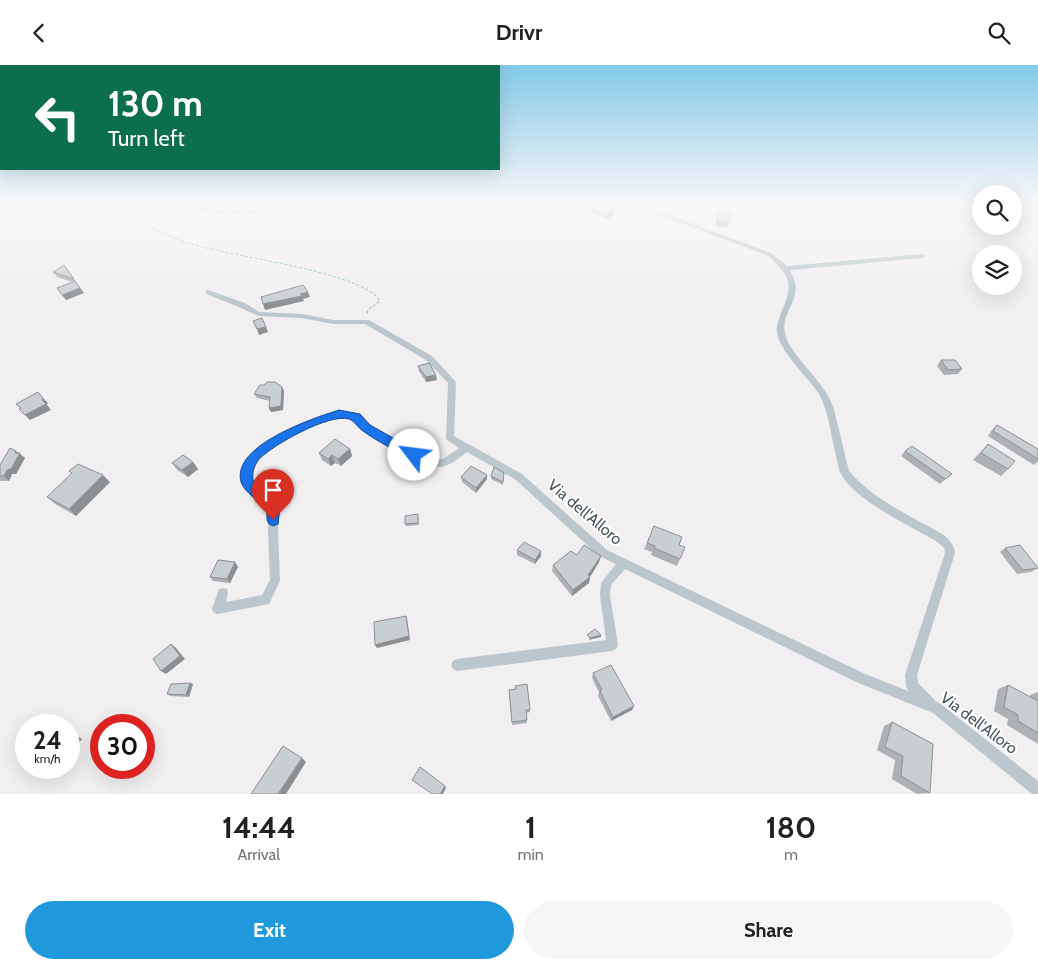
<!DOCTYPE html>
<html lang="en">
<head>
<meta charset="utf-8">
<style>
	:root { --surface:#fff; --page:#f6f6f6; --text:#202124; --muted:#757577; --accent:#1f99dc }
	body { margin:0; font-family:Cabin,sans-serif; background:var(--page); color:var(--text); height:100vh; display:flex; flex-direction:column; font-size:19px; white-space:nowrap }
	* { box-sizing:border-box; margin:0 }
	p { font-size:16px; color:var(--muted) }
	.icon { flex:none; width:28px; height:28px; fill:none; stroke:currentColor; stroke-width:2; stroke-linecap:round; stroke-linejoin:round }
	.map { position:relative; height:729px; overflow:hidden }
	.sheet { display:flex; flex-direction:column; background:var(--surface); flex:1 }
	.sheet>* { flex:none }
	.top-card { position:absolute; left:0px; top:0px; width:500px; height:105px; box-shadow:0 5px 20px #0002; background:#0b6e4f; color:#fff; overflow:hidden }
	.controls { position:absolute; left:972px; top:120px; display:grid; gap:10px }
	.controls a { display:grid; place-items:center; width:50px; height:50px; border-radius:50%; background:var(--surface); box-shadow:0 5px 20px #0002; font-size:25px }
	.speed { position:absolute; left:15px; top:649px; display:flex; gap:10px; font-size:25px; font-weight:700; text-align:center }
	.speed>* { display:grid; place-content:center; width:65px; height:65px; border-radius:50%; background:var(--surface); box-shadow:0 5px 20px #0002; line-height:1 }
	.speed small { font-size:12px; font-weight:400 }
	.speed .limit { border:8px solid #d22; background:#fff; color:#111 }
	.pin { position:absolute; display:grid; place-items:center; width:42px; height:42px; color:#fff; margin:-51px -21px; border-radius:50% 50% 50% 0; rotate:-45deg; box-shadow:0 0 5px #0007 }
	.pin .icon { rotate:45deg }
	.me { position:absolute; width:55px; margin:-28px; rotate:300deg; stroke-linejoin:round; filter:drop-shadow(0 0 4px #0008) }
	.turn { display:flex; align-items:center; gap:18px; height:105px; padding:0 25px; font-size:22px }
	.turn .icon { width:65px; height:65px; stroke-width:2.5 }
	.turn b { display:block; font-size:35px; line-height:42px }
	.eta { display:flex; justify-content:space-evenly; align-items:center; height:85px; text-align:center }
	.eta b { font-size:30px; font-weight:800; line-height:35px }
	.action { display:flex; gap:10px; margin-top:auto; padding:10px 25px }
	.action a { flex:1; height:58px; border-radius:30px; background:var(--accent); color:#fff; font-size:20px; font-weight:800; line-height:58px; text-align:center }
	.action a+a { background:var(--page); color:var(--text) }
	header { display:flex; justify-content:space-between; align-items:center; height:65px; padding:0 25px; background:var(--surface); font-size:22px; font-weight:800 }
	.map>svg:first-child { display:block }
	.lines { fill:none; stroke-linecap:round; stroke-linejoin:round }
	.path { stroke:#79cb91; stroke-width:1; stroke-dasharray:3 2; stroke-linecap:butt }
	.street { fill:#bbc7cc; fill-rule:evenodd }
	.rail-casing { stroke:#b2b6b9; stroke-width:4 }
	.rail { stroke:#fff; stroke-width:2.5; stroke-dasharray:8; stroke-linecap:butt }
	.wall { fill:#adb1b5 }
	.shaded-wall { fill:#8d9093 }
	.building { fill:#c9ced2; stroke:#8d9093 }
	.route { fill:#1a73e8; stroke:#114b97 }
	.labels { text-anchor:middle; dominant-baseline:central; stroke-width:4; stroke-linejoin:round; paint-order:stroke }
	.street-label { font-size:16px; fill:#48575c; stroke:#fff }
</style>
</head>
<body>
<header><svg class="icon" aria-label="back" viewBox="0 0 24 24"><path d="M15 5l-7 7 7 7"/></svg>Drivr<svg class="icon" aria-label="search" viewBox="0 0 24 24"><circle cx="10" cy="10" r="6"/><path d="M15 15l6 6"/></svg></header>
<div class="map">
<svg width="1038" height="729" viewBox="0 0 1038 729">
	<rect width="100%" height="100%" fill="#f2eff0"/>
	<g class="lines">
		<path class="path" d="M111,139C135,153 159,168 185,177C223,191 363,206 380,236L368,245L367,249"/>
		<path class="street" d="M631,139H640L771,188L787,201L922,189L925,191L922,193L791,205L790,206C807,234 780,244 785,268C789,290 823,315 832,339C835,346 836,354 838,361C842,376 845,391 849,406C874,435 911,451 944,470C950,476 954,479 955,488L917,610L918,618L933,633L935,636L941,639L1038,716V729H1032L933,648L856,617L625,504L611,520L610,530L618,580L616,584L612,586L457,606L453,604L451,600L453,596L457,594L606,575L600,530L601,518L616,499L599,491L516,415L467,387C459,393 450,401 440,402C421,402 384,379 369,369C361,364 355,357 347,353C323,349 272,378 257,397C252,403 252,408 252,415L279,442L278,467L280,516L269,539L218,549L214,548L212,544L219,524L223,523L227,524L228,528L226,537L262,530L270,515L268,467L269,444L252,428L242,416L244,403L251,391L263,381L295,361L326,349L339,346L354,349L384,369L417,387L434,394H443L459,383L447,375L446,373L448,318L426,295L365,259H333L302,253L258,251L239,242L206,229V225H208L245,238L259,247L302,249L333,255H369L432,291L456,317L454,371L522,409L607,485L863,608L908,626L906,621L905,610L945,488L944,483L936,476C912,462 853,434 841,409C838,404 838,397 836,391C831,371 829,347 819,329C808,312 779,286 777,267C776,261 779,254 781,248C794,217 791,212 767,190Z"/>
		<g class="rail-casing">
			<path id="rail" d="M176,139C216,149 252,150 292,139"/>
		</g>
		<use href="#rail" class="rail"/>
	</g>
	<path class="wall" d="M585,139L616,143L615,148L608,154L585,145Z
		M719,145L732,148L727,163L717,161L718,159L715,158Z
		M64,200L84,228L66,235L72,217L57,212L53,207Z
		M941,295L962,304L958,309L944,310L937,301Z
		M418,301L437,315L426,317L419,306Z
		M282,322L284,326L283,345L271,347L269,343L270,336L257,333L254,329Z
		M997,360L1038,384V396L1034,400L988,371L992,365Z
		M988,379L1008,404L1001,411L973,395Z
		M350,384L352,391L341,401L335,398L331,401L322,395L319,388Z
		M905,386L947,413L940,419L901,391Z
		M19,388L25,393L16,409H12L9,416H0V400Z
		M193,397L198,404L188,412L177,405L172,398Z
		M487,410V414L476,428L462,417L461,412Z
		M491,411H504L503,420L491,414Z
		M110,417L76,451L55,439L47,432Z
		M418,449L419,460L406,461L405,459Z
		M647,478L679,480L680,494L677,501L651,490L652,487L644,484Z
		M1005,483L1038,503L1031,507L1017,509L1000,487Z
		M517,485L541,491L535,499L517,490Z
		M577,490L601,491L599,497L590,512L589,518L572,531L552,506L553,500Z
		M238,502L230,518L213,516L210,512Z
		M593,608L634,641L632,645L611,656L598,631L599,627L592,613Z
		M190,618L193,619L189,632L170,631L167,629Z
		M1008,620L1030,632V630L1038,627V679L1007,660L1008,654L994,646L998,624Z
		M509,625L530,645V647L526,648L527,658L512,660Z
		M892,657L930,728L917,729L892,714L895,695L877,685L884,661Z"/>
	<path class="shaded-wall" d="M616,143L615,148L608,154V149Z
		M80,223L84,228L66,235L62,230Z
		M308,227L310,232L303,234L304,236L265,245L263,239Z
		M266,262L268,267L259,270L257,264Z
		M436,310L437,315L426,317V312Z
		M282,322L284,326L283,345L271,347L269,343Z
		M43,333L48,338L47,340L51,345L30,355L25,350Z
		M350,384L352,391L341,401L338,394Z
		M16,386L25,393L16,409H12L9,416L4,411Z
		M332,390L335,398L331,401L328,394Z
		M193,397L198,404L188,412L182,405Z
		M103,410L110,417L76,451L69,444Z
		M487,410V414L476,428V423Z
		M541,486V491L535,499V495Z
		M601,491L599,497L590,512L589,518L572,531L573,525L588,510Z
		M235,497L238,502L230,518L227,514Z
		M406,551L407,554L410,575L377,583L375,580Z
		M601,570V572L589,575L590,573Z
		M171,579L176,583L185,594L166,609L161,606Z
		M190,618L193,619L189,632L186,630Z
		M634,641L632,645L611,656L613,652Z
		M47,654L58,658L60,660H56Z
		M69,666L82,674L69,690Z
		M302,693L306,697L286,729H278Z
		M445,721L446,723L443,729H440Z"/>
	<path class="building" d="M585,139H605L616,143L608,149L585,140Z
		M719,145L732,148L728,158L719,156L720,154L716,153Z
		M64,200L74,214L53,207Z
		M75,216L80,223L62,230L57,223Z
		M303,220L308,227L300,229L302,231L263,239L261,232Z
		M262,253L266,262L257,264L253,256Z
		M941,295H955L962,304L948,305Z
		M429,298L436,310L426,312L418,301Z
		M267,317H275L282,322L281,341L269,343L270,332L254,329L260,320H264Z
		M38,327L43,333L42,335L46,339L25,350L19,344L21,343L16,339Z
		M997,360L1038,384V394L993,366Z
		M335,374L350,384L338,394L332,390L328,394L319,388Z
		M988,379L1015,396L1008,404L981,388Z
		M912,381L952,409L945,414L905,386Z
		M10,383L16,386L15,388H20L11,404L7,405L4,411H0V400Z
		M183,390L193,397L182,405L172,398Z
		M78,399L103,410L69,444L47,432L72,408L69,406Z
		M471,401L487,410L476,423L461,412Z
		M494,402L504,408L503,417L491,411Z
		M418,449V458L405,459V451Z
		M654,461L682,472L679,480L685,482L680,494L654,483L655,481L647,478Z
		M524,477L541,486L535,495L517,485Z
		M584,480L601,491L588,510L590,512L573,525L553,500L571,486L577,490Z
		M1020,480L1038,503L1023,505L1005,483Z
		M218,495L235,497L227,514L210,512Z
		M406,551L409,571L375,580L374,557Z
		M595,564L601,570L590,573L587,570Z
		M171,579L180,591L161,606L153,594Z
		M611,600L634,641L613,652L600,626L602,625L593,608Z
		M190,618L186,630L167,629L171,619Z
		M527,619L530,645H526L527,655L512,657L509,625L516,624L515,621Z
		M1008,620L1038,636V668L1018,656V650L1004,642Z
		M47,654L56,660H42Z
		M892,657L933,679L930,728L901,711L903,691L885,682Z
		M69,668L72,670L69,674Z
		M26,678V687L21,683Z
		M283,681L302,693L278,729H251Z
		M420,702L445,721L440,729H432L412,715Z"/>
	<linearGradient id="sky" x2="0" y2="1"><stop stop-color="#84c9e8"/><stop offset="0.58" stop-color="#f9f8f8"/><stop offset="1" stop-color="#f9f8f8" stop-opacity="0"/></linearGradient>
	<rect width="1038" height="241" fill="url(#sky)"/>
	<path class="route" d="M339,345L360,349L370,360L418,387L420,390L418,393H410C395,385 378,377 363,366C358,363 355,356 349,354C329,348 273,380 259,394C254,401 252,407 253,415L280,442L278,459L273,461L269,459L267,455V444C260,437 244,427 241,417C231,380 314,353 339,345Z"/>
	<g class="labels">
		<g class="street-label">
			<text transform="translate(585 447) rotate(40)">Via dell'Alloro</text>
			<text transform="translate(979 658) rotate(37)">Via dell'Alloro</text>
		</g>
	</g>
</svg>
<div class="controls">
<a><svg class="icon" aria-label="search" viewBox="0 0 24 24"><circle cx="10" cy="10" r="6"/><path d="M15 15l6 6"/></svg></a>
<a><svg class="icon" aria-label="layers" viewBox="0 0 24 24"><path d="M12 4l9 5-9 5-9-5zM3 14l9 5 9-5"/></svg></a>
</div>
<div class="speed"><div>24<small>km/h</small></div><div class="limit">30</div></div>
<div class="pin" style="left:273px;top:455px;background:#d93025"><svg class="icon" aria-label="arrive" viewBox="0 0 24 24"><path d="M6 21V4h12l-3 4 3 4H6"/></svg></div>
<svg class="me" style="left:414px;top:390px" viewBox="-20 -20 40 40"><circle r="19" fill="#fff"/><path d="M0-13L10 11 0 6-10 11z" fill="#1a73e8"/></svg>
<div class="top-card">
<div class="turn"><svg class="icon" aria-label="left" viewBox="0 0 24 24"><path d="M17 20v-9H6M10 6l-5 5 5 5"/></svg><div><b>130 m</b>Turn left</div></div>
</div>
</div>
<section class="sheet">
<div class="eta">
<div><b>14:44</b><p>Arrival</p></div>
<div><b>1</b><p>min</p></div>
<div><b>180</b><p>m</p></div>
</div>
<div class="action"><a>Exit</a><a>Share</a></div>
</section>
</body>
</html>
